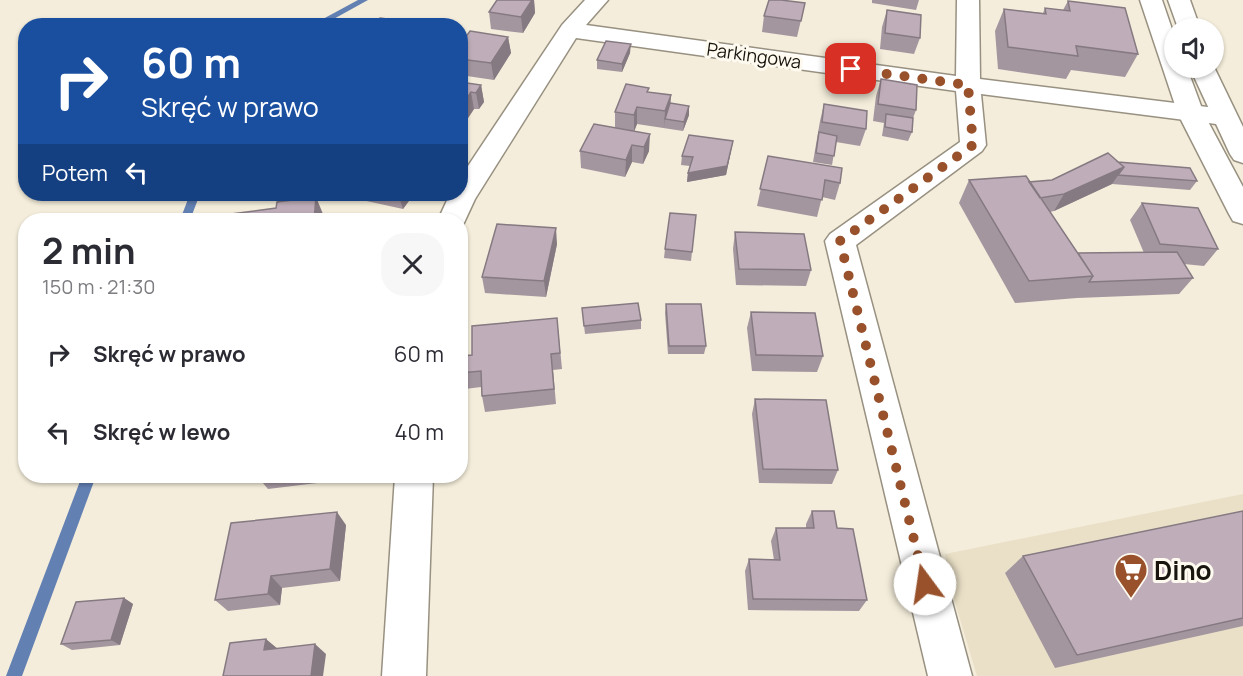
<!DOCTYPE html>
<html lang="pl">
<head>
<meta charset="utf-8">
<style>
	:root { --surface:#fff; --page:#f7f7f7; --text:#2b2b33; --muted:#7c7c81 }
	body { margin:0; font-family:Manrope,sans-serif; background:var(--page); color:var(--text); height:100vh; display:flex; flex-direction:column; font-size:22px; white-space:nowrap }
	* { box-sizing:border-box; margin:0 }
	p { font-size:20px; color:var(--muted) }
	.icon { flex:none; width:33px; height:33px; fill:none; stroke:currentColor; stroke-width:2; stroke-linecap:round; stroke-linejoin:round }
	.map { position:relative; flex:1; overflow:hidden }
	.side { position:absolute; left:18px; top:213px; width:450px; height:270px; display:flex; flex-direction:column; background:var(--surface); border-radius:24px; box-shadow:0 2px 4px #0004 }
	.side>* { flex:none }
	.hud { position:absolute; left:18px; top:18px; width:450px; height:183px; border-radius:24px; box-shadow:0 2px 4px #0004; background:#1a4fa0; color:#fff; overflow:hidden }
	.buttons { position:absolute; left:1164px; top:18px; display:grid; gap:12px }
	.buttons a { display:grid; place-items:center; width:60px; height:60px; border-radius:50%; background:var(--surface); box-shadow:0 2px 4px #0004; font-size:30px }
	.pin { position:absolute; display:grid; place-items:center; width:51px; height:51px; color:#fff; margin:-26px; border-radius:12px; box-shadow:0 3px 9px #0006 }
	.me { position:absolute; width:66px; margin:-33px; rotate:346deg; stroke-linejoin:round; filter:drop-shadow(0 0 4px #0008) }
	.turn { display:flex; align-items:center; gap:21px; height:126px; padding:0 24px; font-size:27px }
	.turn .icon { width:78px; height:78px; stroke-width:2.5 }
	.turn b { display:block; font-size:42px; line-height:51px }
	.then { display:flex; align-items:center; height:57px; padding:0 24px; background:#0003; gap:12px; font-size:22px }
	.round { display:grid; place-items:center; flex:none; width:63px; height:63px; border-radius:24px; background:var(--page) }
	.head { display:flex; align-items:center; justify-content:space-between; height:102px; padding:0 24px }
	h1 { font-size:36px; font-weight:700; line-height:45px }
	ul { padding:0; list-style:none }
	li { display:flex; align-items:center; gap:18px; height:78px; padding:0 24px }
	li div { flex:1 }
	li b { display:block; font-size:22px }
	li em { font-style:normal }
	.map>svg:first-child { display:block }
	.built { fill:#eae0c7 }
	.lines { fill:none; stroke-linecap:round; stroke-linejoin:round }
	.stream { fill:#6380b3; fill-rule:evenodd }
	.minor-casing { stroke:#989181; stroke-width:3 }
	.tertiary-casing { stroke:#989181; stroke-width:3 }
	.minor { fill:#fff; fill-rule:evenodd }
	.tertiary { fill:#fff; fill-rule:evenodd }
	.wall { fill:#a4969f }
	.shaded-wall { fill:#867a82 }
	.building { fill:#bfaeb9; stroke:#867a82; stroke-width:1.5 }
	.route { stroke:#98512a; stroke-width:10; stroke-dasharray:0 18 }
	.labels { text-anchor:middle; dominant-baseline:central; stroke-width:6; stroke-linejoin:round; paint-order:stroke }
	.far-street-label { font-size:18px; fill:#17150e; stroke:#fefaf0 }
	.near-poi-label { font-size:26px; font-weight:bold; fill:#17150e; stroke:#fefaf0; text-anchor:start }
</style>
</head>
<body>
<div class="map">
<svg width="1243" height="676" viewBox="0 0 1243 676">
	<rect width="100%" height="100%" fill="#f4eddb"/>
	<path class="built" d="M1243,494V676H977L951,589L945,554Z"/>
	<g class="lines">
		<path class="stream" d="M358,0H368L321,26H310Z
			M190,194H200L190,220H180Z
			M82,476H96L22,676H6Z"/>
		<g class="minor-casing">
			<path id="minor" d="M585,0H608L586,25L956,76L957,0H979L980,79L1224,109L1233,112L1237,117L1233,122L1224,125L981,94L986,145L982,151L856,245L972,676H928L825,241L830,234L960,142L956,91L576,38L475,199L462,227L460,228V220H438L450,194H460V178L562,25Z
				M395,476H433L426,676H382Z"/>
		</g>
		<g class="tertiary-casing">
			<path id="tertiary" d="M1140,0H1162L1174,35V68H1187L1204,114L1243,187V224L1233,221L1229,214L1178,114Z
				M1168,0H1190L1200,28H1178Z
				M1214,67L1243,127V163L1234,160L1230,154L1190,68Z"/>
		</g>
		<use href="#minor" class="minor"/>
		<use href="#tertiary" class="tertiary"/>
	</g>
	<path class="wall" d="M497,0H534L535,13L523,33L491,29L489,12Z
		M872,0H919L916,10L872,3Z
		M1068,1L1138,54L1125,77L1071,70L1066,79L998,69L995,31L1004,9L1043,13L1045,8L1063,10Z
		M805,3L797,37L762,32L764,16Z
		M887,10L920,38L914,54L880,49L882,27Z
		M508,37L511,53L494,80L460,75V45Z
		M630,53L622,72L597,69V60Z
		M881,79L916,110L913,118L912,132L908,141L882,136L884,123L873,121L876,96Z
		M460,82L481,85L484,102L479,109H474L462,127H460Z
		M649,92L671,95L670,103L689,115L683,131L637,124L634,131L649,151L643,164L632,162L625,177L581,168L580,151L615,128V112Z
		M824,104L866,129L860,146L836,142L832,165L813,162L820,121Z
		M733,141L726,175L687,182L688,173L690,166L681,165L682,156Z
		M768,156L840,183L835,200L822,197L817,217L757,206Z
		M1118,162L1197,181L1190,190L1112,184L1054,211L1050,212L1078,253H1144L1130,220L1142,203L1218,249L1204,266L1184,264L1193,278L1179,294L1077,298L1015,303L959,203L969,180L1029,182L1052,180Z
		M359,194H414L403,209L362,200Z
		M696,215L691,261L664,258L665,249Z
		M735,232L811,270L806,286L736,285L733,249Z
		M557,244L546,297L485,293L482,277Z
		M666,304L706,346L704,354H668L665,313Z
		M582,308L641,320V329L585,334Z
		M751,312L823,356L817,372L752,371L747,328Z
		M557,318L562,369L553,370L556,404L485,412L482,396L481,387L465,389L460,374L461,356L472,355Z
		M755,399L838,470L832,484L759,483L752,414Z
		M257,476H351L350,479L268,489Z
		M812,511L837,528L867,600L859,611L748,610L745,571L749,559L774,560L771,541L776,528H806V524Z
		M1243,511V626L1055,668L1005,573L1023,556Z
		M346,525L340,581L282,588L280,605L228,611L215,600Z
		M124,598L133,604L120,645L72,650L61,644Z"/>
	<path class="shaded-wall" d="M532,0H534L535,13L523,33L521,17Z
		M508,37L511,53L494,80L491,63Z
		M631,44L630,53L622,72V64Z
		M481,85L484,102L479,109L476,93Z
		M471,92L474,109L462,127L460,118V108Z
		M671,95L670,112L665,119L664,128L665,111Z
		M689,106V115L683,131L684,122Z
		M637,107V124L634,132V115Z
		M650,134L649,151L643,164L644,147Z
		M733,141L726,175L687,182L688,173Z
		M632,145V162L625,177L626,160Z
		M1124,167L1112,184L1054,211L1064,194Z
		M398,194H414L403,209Z
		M316,197L323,214L322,220H314Z
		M556,228L557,244L546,297L544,281Z
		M337,512L346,525L340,581L330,569Z
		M271,576L282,588L280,605L268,594Z
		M124,598L133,604L120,645L111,640Z
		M266,639L278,649L264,650Z
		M315,644L326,654L323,676H311Z"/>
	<path class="building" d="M497,0H532L521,17L489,12Z
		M769,0H781L805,3L801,21L764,16Z
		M1068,1L1125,8L1138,54L1076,46L1078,56L1008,47L1004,9L1046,14L1045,8L1070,11Z
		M887,10L921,15L920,38L885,33Z
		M380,18L431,25L389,26L375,24Z
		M470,31L508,37L491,63L460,59V45Z
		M606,41L631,44L622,64L597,60Z
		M881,79L917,85L916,110L878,104Z
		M460,82L481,85L476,93L471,92L460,108Z
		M626,84L649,88L647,92L671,95L665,111L637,107L634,115L615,112Z
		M670,103L689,106L684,122L665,119Z
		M824,104L867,111L866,129L822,122Z
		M886,114L913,118L912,132L885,127Z
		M594,124L650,134L644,147L632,145L626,160L580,151Z
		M819,132L837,136L834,156L816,153Z
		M689,135L733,141L727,166L688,173L693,157L682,156Z
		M1108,153L1124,167L1064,194L1040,198L1029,182L1052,180Z
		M768,156L842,168L840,183L825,180L822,200L760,189Z
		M1118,162L1190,168L1197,181L1118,175L1124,167Z
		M1026,176L1093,276L1029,281L969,180Z
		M316,197L314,220H207L208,217L276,208L277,202Z
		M1142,203L1198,208L1218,249L1160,244Z
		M670,213L696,215L692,252L665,249Z
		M497,224L556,228L544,281L482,277Z
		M735,232L804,234L811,270L739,269Z
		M1177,252L1193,278L1089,282L1093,276L1078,253Z
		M638,303L641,320L584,326L582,308Z
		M666,304H701L706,346H669Z
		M751,312L815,313L823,356L756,355Z
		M557,318L560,353L551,354L554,389L482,396L481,371L460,373L461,356L472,355V326Z
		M755,399L826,400L838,470L763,469Z
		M812,511H834L837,528L853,529L867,600L753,599L749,559L780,560L776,528H814Z
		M1243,511V618L1077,655L1023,556Z
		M337,512L330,569L271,576L268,594L215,600L231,523Z
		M124,598L111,640L61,644L76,602Z
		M266,639L264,650L315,644L311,676H223L230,643Z"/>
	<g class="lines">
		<path class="route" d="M851,69L968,85L973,145L840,241L925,584"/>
	</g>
	<defs>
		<g id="supermarket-pin" transform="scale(1.725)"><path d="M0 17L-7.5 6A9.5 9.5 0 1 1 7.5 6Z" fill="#98512a" stroke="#fefaf0"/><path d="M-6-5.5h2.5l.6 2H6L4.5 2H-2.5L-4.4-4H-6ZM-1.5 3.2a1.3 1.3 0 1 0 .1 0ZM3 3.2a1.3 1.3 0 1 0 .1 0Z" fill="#fff"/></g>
	</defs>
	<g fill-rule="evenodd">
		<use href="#supermarket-pin" x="1131" y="570"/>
	</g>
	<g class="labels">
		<g class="far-street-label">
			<text transform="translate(754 55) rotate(8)">Parkingowa</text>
		</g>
		<g class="near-poi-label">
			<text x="1154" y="570">Dino</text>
		</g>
	</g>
</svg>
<div class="buttons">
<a><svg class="icon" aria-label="sound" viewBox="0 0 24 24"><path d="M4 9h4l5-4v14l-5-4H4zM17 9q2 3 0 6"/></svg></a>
</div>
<div class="pin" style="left:851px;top:69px;background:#d93025"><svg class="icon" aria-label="arrive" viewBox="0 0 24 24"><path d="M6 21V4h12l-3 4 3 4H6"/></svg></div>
<svg class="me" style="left:925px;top:584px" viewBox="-20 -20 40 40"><circle r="19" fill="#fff"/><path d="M0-13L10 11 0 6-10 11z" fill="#98512a"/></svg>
<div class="hud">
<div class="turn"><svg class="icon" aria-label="right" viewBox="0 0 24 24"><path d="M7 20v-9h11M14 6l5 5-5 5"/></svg><div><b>60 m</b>Skręć w prawo</div></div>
<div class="then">Potem<svg class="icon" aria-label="left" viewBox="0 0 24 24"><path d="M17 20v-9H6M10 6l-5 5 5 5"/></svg></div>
</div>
<section class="side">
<div class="head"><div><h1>2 min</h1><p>150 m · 21:30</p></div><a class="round"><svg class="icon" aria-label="close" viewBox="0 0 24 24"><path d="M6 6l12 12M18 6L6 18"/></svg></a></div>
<ul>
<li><svg class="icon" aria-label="right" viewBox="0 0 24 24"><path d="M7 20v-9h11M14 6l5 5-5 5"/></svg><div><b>Skręć w prawo</b></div><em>60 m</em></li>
<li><svg class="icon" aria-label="left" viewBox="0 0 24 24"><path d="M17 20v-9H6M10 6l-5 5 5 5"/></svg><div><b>Skręć w lewo</b></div><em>40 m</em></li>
</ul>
</section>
</div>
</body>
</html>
